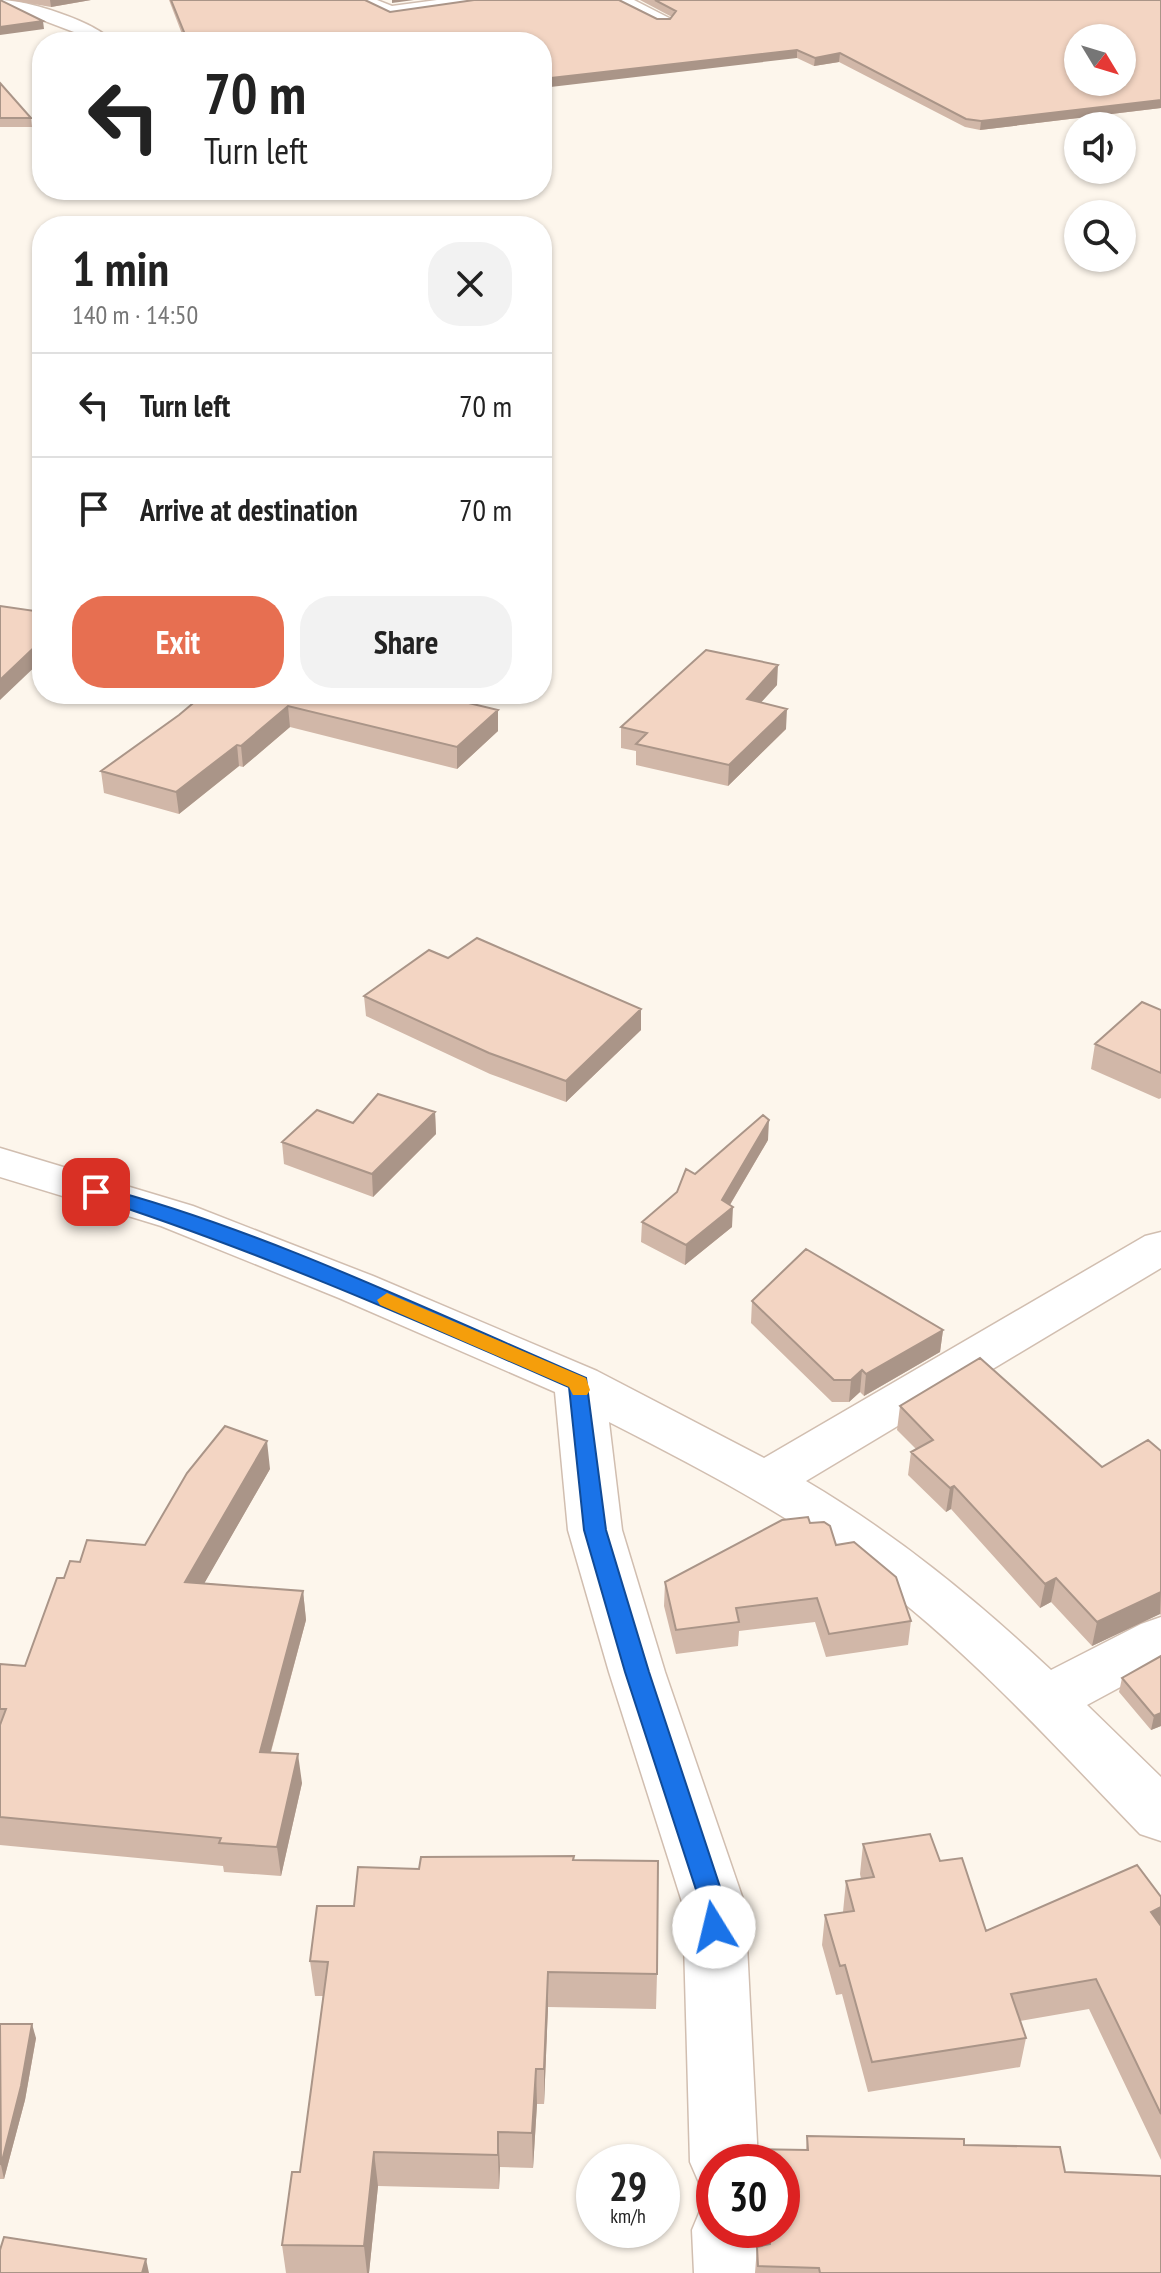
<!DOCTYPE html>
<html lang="en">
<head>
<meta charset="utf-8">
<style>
	:root { --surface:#fff; --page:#f2f2f2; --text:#222; --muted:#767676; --line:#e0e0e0; --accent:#e76f51 }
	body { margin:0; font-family:"PT Sans Narrow",sans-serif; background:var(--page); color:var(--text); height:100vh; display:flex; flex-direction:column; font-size:30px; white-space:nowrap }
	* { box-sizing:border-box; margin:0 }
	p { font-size:26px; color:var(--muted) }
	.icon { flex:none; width:44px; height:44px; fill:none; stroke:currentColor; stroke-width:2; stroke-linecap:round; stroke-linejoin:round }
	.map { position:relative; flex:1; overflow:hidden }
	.side { position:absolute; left:32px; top:216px; width:520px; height:488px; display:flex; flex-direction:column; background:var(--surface); border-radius:32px; box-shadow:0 2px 6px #0004 }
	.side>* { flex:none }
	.banner { position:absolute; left:32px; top:32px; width:520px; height:168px; border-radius:32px; box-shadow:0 2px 6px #0004; background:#fff; color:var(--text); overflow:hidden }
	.needle { width:52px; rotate:128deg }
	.controls { position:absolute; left:1064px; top:24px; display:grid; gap:16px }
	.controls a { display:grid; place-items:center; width:72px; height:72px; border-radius:50%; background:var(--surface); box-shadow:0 2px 6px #0004; font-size:40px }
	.speed { position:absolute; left:576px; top:2144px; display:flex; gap:16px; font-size:40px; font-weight:700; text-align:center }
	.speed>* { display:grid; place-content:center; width:104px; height:104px; border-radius:50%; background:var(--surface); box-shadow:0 2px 6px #0004; line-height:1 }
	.speed small { font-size:20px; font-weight:400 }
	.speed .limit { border:12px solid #d22; background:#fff; color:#111 }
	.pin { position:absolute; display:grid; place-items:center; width:68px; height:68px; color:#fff; margin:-34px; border-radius:16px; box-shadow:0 4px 12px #0006 }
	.me { position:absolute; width:88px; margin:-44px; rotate:351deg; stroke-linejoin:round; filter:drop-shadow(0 0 6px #0008) }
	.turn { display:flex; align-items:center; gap:28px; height:168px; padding:0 40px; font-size:36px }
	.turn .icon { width:104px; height:104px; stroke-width:2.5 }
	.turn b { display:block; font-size:56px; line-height:68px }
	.round { display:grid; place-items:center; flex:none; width:84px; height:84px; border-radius:32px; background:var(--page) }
	.headline { display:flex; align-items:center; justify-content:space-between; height:136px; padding:0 40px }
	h1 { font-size:48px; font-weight:800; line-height:60px }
	.action { display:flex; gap:16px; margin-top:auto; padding:16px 40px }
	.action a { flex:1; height:92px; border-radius:32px; background:var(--accent); color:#fff; font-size:32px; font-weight:800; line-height:92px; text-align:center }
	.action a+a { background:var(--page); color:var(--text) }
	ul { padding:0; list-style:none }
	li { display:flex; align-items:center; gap:24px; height:104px; padding:0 40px; border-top:2px solid var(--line) }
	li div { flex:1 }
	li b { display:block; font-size:30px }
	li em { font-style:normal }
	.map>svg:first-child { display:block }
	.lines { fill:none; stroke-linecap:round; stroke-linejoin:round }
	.minor-casing { stroke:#d1beb0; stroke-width:3 }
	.minor { fill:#fff; fill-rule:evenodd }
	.wall { fill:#d1b7a8 }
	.shaded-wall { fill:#aa9588 }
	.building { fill:#f3d5c3; stroke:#aa9588; stroke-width:2; fill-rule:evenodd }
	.route { fill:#1a73e8; stroke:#114b97; stroke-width:2 }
	.slow { fill:#f59e0b }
</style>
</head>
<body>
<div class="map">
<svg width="1161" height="2273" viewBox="0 0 1161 2273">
	<rect width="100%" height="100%" fill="#fdf6ec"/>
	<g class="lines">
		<g class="minor-casing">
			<path id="minor" d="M0,0C27,0 95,21 113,42H92L74,32L0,4Z
				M353,0H377L392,6L437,0H483L474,5L390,17Z
				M610,0H634L673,20L670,24H658Z
				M0,1148L193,1206L373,1276L597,1371L764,1458L1145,1236L1161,1232V1268L806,1481C896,1534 975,1599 1051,1670L1141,1624L1161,1617V1665L1087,1705L1161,1777V1841L1140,1834C1054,1745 970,1652 871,1577C790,1515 699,1468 609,1422L622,1530L665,1672L745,1905L758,2162H714V2190L700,2185L690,2162L683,1905L609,1672L568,1530L555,1392L339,1298L161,1226L0,1177Z
				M714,2201V2230H762L764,2273H694L692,2230L702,2206Z"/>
		</g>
		<use href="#minor" class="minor"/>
	</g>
	<path class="wall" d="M10,0H91L51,7Z
		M169,0H365L390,12L670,19L672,17L640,0H1161V108L980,130L965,127L839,62L814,66L797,58L542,42H185Z
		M0,83L31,118L32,127H0Z
		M777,685L761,702L786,729L728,786L636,765V751L621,748V727Z
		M204,694L498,731L457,769L290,727L243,767L239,766L179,814L104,793L101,771L179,715Z
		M448,958L641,1030L566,1102L490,1074L366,1016L364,996Z
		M1161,1010V1098L1159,1099L1091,1069L1095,1044Z
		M435,1112L436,1134L373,1197L284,1164L282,1142L353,1123Z
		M768,1140L730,1205L732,1227L685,1265L641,1242L642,1222L677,1192Z
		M752,1301L943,1330L940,1352L864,1396L860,1392L849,1402H832L751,1323Z
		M900,1406L1102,1467L1161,1451V1615L1160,1614L1092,1646L1051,1602L1040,1608L951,1509L946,1512L908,1475L911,1452L916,1449L897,1430Z
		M270,1469L204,1583L303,1591L306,1620L271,1752L302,1783L281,1876L224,1872L223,1866L0,1845V1664L25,1666L64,1578L80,1562L145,1545Z
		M810,1523L836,1545L911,1621L908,1645L826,1657L815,1622L739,1631L738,1646L676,1654L664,1606L665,1582Z
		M1161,1656V1726L1151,1730L1119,1692L1122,1678Z
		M863,1844L940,1861L986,1931L1161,1897V2160L1089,2009L1020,2021L1026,2038L1020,2067L868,2092L842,1994L836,1995L822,1945L825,1915L843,1912L846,1881L861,1879L860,1874Z
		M574,1860L657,1974L656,2009L548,2007L544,2104H537L533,2168L500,2167L499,2189L378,2186L369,2273H286L282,2245L300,2172L323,1996H315L310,1961L354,1906L419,1869Z
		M0,2024L36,2038L25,2100L4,2179H0Z
		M807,2136L964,2145L1065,2172L1161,2273H755L757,2247L766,2245L765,2230H782V2162H752L753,2149L806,2150Z"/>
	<path class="shaded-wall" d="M50,0H91L51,7Z
		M392,0H414L392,3Z
		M43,21L44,29L0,35V27Z
		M797,50V58L542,88V79Z
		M840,53L839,62L814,66L815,58Z
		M1161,100V108L980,130L981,121Z
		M42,640V660L0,700V680Z
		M778,665L777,685L746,719L747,699Z
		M288,706L290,727L243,767L241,746Z
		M787,709L786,729L728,786L729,765Z
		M498,710V731L457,769V747Z
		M237,745L239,766L179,814L176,792Z
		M641,1009V1030L566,1102V1081Z
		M435,1112L436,1134L373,1197L372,1174Z
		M769,1120L768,1140L725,1213L733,1207L732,1227L685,1265L686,1245L722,1200Z
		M943,1330L940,1352L864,1396L866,1374Z
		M862,1370L860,1392L849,1402L851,1380Z
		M267,1441L270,1469L189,1610L185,1582Z
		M954,1486L951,1509L946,1512L950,1488Z
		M1056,1578L1051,1602L1040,1608L1045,1584Z
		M303,1591L306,1620L263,1780L260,1752Z
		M1161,1592L1160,1614L1092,1646L1097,1622Z
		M1161,1713V1726L1151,1730L1154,1716Z
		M298,1754L302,1783L281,1876L277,1847Z
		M1161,1907V1929L1151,1912Z
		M548,1972V2007L544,2104V2069Z
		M32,2024L36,2038L25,2100L4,2179L1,2165Z
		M536,2069L537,2104L533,2168L532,2133Z
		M498,2132L500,2167L499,2189L498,2155Z
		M374,2152L378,2186L369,2273H367L364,2246Z
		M146,2259L149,2273H142Z"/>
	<path class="building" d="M0,0L43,21L0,27Z
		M171,0H365L390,12L474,0H619L657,19H670L676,11L655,0H1161V100L981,121L966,119L840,53L815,58L797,50L542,79V42H188ZM1078,38H1122V82H1078Z
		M0,83L31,118H0Z
		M0,606L42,612V640L0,680Z
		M706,650L778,665L747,699L787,709L729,765L636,744L647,733L621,727Z
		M204,694H431L498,710L457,747L288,706L241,746L237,745L176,792L101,771L179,715Z
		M477,938L641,1009L566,1081L489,1053L364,996L429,950L448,958Z
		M1142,1002L1161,1010V1073L1095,1044Z
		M378,1094L435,1112L372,1174L282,1142L317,1110L353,1123Z
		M763,1115L769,1120L722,1200L733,1207L686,1245L642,1222L677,1192L686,1169L695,1174Z
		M806,1249L943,1330L866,1374L862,1370L851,1380H834L752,1301Z
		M980,1358L1102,1467L1148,1440L1161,1451V1592L1097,1622L1056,1578L1045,1584L954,1486L950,1488L911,1452L933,1440L900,1406Z
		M225,1426L267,1441L185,1582L303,1591L260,1752L298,1754L277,1847L219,1843L221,1838L0,1817V1725L6,1709H0V1664L25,1666L57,1578H64L70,1561L80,1562L87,1540L145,1545L187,1473Z
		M808,1517L810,1523L824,1522L830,1526L836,1545L854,1542L896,1577L911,1621L829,1634L817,1598L736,1608L739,1622L676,1630L665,1582L782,1520Z
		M1161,1656V1713L1154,1716L1122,1678Z
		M930,1834L940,1861L962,1858L986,1931L1137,1865L1161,1897V1907L1151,1912L1161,1926V2114L1096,1979L1011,1994L1026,2038L872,2062L845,1965L840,1966L825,1915L854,1911L846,1881L874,1877L863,1844Z
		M574,1856L573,1860L658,1861L657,1974L548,1972L544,2069H536L532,2133L498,2132V2155L374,2152L364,2246L282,2245L292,2172H300L328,1962L310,1961L317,1906H354L358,1867L419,1869L421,1857Z
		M0,2024H32L21,2086L1,2165Z
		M807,2136L964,2139V2145L1060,2147L1065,2172L1161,2176V2273H820L819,2268L758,2266L757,2247L770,2244L769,2230H782V2162H754L753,2149L808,2150Z
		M4,2237L146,2259L142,2273H0V2250Z"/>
	<path class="route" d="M96,1186C262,1229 428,1310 586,1378L606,1530L649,1672L726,1905L727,1927L724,1935L714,1938L705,1935L701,1927V1905L625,1672L584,1530L569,1387C411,1318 254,1249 89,1196L86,1192Z"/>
	<path class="slow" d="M387,1293L586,1378L590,1390L587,1395H573L569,1387L380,1305L377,1300Z"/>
</svg>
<div class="controls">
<a><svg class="needle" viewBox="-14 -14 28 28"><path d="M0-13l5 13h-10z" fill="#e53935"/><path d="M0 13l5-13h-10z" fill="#767676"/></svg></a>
<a><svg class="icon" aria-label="sound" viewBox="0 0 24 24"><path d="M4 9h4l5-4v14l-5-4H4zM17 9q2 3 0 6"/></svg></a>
<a><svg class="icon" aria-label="search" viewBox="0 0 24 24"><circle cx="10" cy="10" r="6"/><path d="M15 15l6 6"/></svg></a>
</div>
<div class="speed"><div>29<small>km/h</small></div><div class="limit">30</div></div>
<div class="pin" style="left:96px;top:1192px;background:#d93025"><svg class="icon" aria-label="arrive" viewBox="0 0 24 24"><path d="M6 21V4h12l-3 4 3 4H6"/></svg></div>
<svg class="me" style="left:714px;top:1927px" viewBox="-20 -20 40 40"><circle r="19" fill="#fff"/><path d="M0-13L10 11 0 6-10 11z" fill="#1a73e8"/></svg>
<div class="banner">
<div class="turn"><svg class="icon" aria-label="left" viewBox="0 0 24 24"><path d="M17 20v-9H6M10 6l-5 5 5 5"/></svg><div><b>70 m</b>Turn left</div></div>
</div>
<section class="side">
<div class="headline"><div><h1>1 min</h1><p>140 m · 14:50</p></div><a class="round"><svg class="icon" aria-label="close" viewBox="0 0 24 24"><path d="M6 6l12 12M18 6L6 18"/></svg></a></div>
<ul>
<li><svg class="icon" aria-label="left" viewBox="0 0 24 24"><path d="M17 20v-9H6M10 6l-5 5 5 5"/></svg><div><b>Turn left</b></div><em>70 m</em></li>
<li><svg class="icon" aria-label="arrive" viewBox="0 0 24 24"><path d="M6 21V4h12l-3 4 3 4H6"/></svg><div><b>Arrive at destination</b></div><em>70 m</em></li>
</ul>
<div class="action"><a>Exit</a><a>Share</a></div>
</section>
</div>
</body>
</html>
